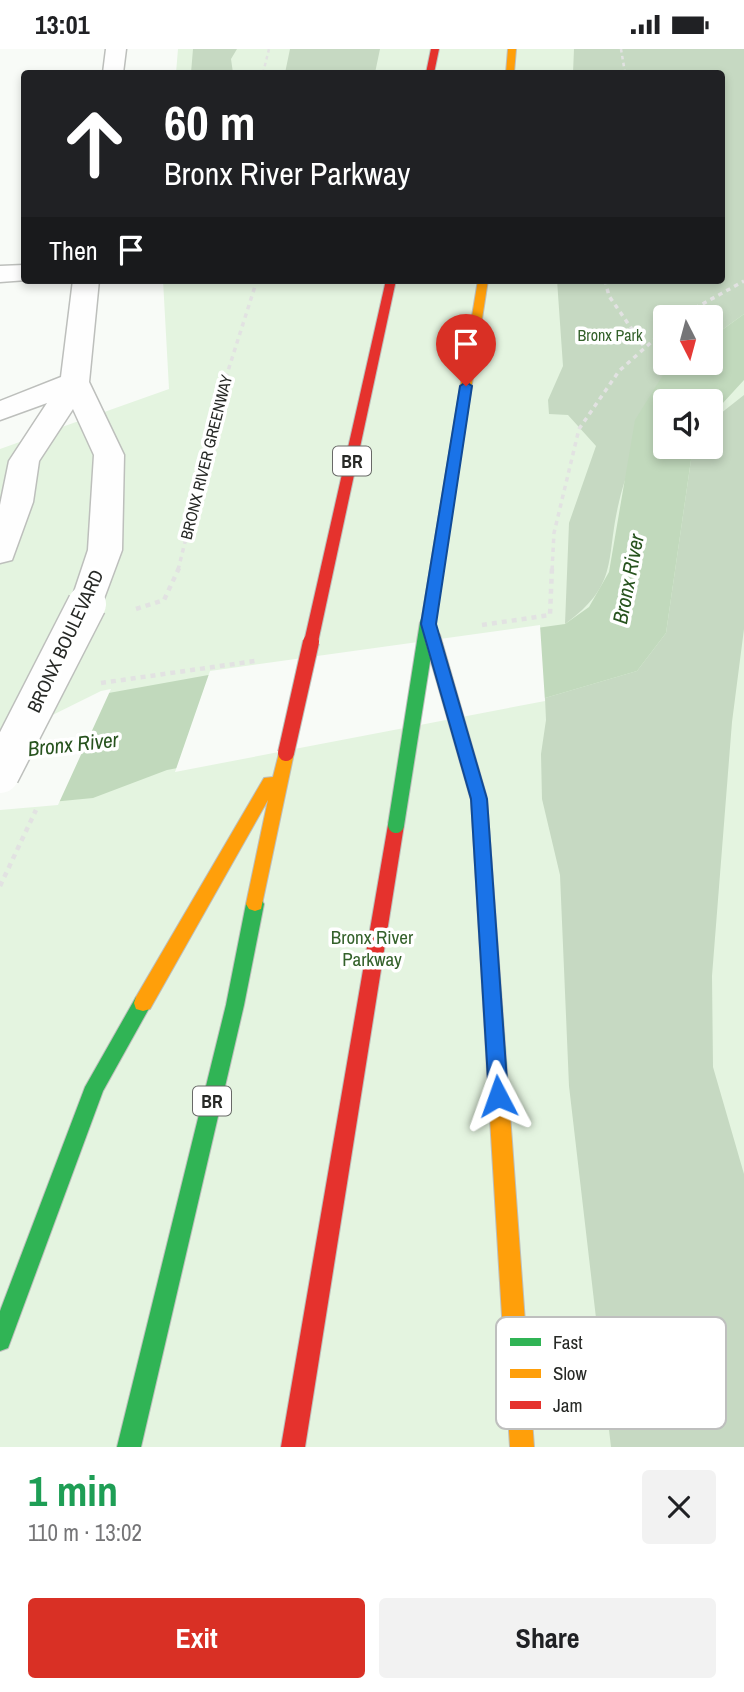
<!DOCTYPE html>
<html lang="en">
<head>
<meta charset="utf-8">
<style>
	:root { --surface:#fff; --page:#f2f2f2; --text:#202124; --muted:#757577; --accent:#d93025 }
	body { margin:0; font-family:"Archivo Narrow",sans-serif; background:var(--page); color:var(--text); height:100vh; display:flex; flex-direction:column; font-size:26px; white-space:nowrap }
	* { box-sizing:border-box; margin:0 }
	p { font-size:23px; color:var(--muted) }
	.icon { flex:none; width:38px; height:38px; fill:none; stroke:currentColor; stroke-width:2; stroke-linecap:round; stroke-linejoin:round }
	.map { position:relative; height:1398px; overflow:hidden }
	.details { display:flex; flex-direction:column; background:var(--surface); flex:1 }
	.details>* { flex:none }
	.top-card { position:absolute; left:21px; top:21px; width:704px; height:214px; border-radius:7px; box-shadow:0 4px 10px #0003; background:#202124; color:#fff; overflow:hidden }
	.needle { width:46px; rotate:174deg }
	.tools { position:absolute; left:653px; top:256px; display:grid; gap:14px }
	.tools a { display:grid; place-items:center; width:70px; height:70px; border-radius:7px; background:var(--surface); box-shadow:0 4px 10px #0003; font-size:35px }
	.pin { position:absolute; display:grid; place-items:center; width:60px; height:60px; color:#fff; margin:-72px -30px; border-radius:50% 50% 50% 0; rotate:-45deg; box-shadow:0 0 7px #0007 }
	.pin .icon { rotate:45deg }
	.me { position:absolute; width:77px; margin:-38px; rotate:356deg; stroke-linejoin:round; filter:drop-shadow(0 0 5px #0008) }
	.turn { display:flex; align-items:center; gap:24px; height:147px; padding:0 28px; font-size:32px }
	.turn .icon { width:91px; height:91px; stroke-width:2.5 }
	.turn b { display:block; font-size:49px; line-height:60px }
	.then { display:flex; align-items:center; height:66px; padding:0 28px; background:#0003; gap:14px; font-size:26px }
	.round { display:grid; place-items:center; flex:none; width:74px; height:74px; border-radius:7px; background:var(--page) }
	.headline { display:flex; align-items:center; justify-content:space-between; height:119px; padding:0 28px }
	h1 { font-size:42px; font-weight:700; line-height:52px; color:#1e9e55 }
	.primary-button { display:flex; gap:14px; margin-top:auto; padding:14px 28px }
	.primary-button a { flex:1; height:80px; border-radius:7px; background:var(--accent); color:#fff; font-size:28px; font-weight:700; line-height:80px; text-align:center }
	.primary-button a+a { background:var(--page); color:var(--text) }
	.status { display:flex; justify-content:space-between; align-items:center; height:49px; padding:0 35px; background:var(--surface); direction:ltr }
	.status svg { height:19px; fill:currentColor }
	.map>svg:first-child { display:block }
	.green { fill:#e4f4e0; fill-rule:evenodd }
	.forest { fill:#c6d9c2 }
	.water { fill:#c1d9bc }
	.pier { fill:#f8fbf7 }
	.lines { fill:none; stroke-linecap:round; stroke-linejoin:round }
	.street-casing { stroke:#bdbfbc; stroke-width:3 }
	.fast-casing { stroke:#bdbfbc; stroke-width:2 }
	.slow-casing { stroke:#bdbfbc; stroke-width:2 }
	.jam-casing { stroke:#bdbfbc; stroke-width:2 }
	.path-far2 { stroke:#e2e2e2; stroke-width:2.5; stroke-dasharray:3.5 3.5; stroke-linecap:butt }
	.path-far1 { stroke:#e2e2e2; stroke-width:3.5; stroke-dasharray:4.5 4.5; stroke-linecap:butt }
	.path { stroke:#e2e2e2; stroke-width:4.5; stroke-dasharray:5 5; stroke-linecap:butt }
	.street { fill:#fefefe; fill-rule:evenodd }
	.fast { fill:#30b455; fill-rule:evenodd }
	.slow { fill:#ff9f0a; fill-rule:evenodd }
	.jam { fill:#e5322d; fill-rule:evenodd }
	.street-bridge-casing { stroke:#bdbfbc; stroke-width:41; stroke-linecap:butt }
	.fast-bridge-casing { stroke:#bdbfbc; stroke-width:18; stroke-linecap:butt }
	.slow-bridge-casing { stroke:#bdbfbc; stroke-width:18; stroke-linecap:butt }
	.jam-bridge-casing { stroke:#bdbfbc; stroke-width:18; stroke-linecap:butt }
	.path-bridge { stroke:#e2e2e2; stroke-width:4.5; stroke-dasharray:5 5; stroke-linecap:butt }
	.street-bridge { stroke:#fefefe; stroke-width:38 }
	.fast-bridge { stroke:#30b455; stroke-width:16 }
	.slow-bridge { stroke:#ff9f0a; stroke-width:16 }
	.jam-bridge { stroke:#e5322d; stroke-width:16 }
	.route { fill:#1a73e8; stroke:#114b97; stroke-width:2 }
	.labels { text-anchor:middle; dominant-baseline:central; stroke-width:7; stroke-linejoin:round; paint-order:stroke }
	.far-park-label { font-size:16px; fill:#34612b; stroke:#fff }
	.far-street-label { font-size:16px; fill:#272926; stroke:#fff }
	.shield { fill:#fff; stroke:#686967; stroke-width:2 }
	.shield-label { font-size:18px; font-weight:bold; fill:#272926 }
	.street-label { font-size:19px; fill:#272926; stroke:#fff }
	.park-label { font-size:19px; fill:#34612b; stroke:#fff }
	.water-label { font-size:21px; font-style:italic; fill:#27531e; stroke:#fff }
	.key { fill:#fff; stroke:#bebfbe; stroke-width:2 }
	.key-label { font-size:19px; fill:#272926 }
</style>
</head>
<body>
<div class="status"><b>13:01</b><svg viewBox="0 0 49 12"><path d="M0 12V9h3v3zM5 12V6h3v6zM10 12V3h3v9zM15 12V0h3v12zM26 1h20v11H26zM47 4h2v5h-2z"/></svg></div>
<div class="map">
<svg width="744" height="1398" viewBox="0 0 744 1398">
	<rect width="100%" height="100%" fill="#f8fbf7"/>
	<path class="green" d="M178,0H744V1398H0V400L169,340L163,231H721V24H176ZM665,268H710V313H665ZM665,352H710V397H665Z"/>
	<path class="forest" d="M193,0H237L231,10L233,24H191Z
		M290,0H380L375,24H285Z
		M574,0H744V265L711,289L710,268H665V313H676L666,321C651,363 629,411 619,453C605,511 620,535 565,575L569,474L596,397L568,366L549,365L548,351L563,317L557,231H721V24H573Z
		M744,346V580L732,673L712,927L713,1018L744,1125V1398H611L569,1037L560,826L542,750L541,705L546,671L545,649L637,622L666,584L693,397H710L711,372Z"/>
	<path class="water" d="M744,265V331L711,367L710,352H665V397H693L666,584L637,622L545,649L167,721L93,749L0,758L103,645L214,625L565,575L589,558L609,523L635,371L666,321L676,313H710L711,289Z"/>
	<path class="pier" d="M540,576L545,652L175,723L210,622Z
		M111,640L58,756L0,761V692L101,642Z"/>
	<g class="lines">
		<g class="street-casing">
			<path id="street" d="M106,0H126L123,24H103Z
				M24,216V231H27L0,233V217Z
				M73,231H99L89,333L124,406L122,501L99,563L87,567L75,563L70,555L88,501L94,406L73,360L39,412L33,453L12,511L0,514V456L9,412L47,354L0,371V352L61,328Z"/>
		</g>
		<g class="fast-casing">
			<path id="fast" d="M479,744L485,745L487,750L508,1037L505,1043L498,1046L491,1043L488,1037L471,750L473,745Z
				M255,848L261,850L264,855L244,956L141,1398H117L226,956L246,855L249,850Z
				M143,946L150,948L152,954L103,1042L11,1291L8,1299L0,1302V1262L85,1038L136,948Z"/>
		</g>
		<g class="slow-casing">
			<path id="slow" d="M508,0H516L514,24H506Z
				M478,231H488L435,574L428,579L421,574Z
				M286,698L292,700L294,704L261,860L255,862L249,860L246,855L268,751L150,960L143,962L136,960L134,954L136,948L264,729L273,728L280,700Z
				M498,1028L505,1031L508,1037L534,1398H510L488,1037L491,1031Z"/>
		</g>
		<g class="jam-casing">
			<path id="jam" d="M431,0H439L434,24H426Z
				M386,231H396L318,593L311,598L304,593Z
				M396,769L402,771L404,776L305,1398H281L388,776L390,771Z"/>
		</g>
		<path class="path-far2" d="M621,0L625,24
			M263,24L269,0"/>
		<path class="path-far1" d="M605,231L609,247L645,299
			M679,268L744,232
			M178,521L227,325L257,231
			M552,521L554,484L579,380L619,322L665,281"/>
		<path class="path" d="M136,560L164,551L179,519
			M482,576L550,566L552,519
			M101,634L255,612"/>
		<use href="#street" class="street"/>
		<use href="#fast" class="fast"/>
		<use href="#slow" class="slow"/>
		<use href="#jam" class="jam"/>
		<g class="street-bridge-casing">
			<path id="street-bridge" d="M0,725L87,555"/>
		</g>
		<g class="fast-bridge-casing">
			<path id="fast-bridge" d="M396,776L428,574"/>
		</g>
		<g class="slow-bridge-casing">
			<path id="slow-bridge" d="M432,587L479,750"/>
		</g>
		<g class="jam-bridge-casing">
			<path id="jam-bridge" d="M286,704L311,593"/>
		</g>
		<path class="path-bridge" d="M0,837L36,761"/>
		<use href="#street-bridge" class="street-bridge"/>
		<use href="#fast-bridge" class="fast-bridge"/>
		<use href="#slow-bridge" class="slow-bridge"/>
		<use href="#jam-bridge" class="jam-bridge"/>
	</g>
	<path class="route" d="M466,333L472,337L436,575L487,750L508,1047L505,1054L498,1057L491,1054L489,1047L471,750L421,575L460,337Z"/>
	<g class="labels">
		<g class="far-park-label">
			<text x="610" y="286">Bronx Park</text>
		</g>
		<g class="far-street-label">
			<text transform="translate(206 408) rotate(-76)">BRONX RIVER GREENWAY</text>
		</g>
		<g class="shield">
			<rect x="333" y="397.5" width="38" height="29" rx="5"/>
			<rect x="193" y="1037.5" width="38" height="29" rx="5"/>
		</g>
		<g class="shield-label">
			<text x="352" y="412">BR</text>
			<text x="212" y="1052">BR</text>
		</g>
		<g class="street-label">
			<text transform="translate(65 592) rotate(-65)">BRONX BOULEVARD</text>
		</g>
		<g class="park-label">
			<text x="372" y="888">Bronx River<tspan x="372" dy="22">Parkway</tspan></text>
		</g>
		<g class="water-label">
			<text transform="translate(628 530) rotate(-79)">Bronx River</text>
			<text transform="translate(73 695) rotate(-6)">Bronx River</text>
		</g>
	</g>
	<rect x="496" y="1268" width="230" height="112" rx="10" class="key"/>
	<rect x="510" y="1289" width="31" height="8" fill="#30b455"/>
	<rect x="510" y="1320" width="31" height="9" fill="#ff9f0a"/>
	<rect x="510" y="1352" width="31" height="8" fill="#e5322d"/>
	<g class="key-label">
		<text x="553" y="1300">Fast</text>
		<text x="553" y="1331">Slow</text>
		<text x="553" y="1363">Jam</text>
	</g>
</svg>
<div class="tools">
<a><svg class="needle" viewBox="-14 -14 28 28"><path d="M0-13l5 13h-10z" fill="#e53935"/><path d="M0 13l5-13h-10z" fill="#757577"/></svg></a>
<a><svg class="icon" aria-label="sound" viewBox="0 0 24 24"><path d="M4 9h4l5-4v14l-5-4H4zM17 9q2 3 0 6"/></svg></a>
</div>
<div class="pin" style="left:466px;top:337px;background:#d93025"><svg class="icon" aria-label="arrive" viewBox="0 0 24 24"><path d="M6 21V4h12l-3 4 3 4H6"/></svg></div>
<svg class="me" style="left:498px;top:1047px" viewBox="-20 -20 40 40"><path d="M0-17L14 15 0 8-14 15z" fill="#1a73e8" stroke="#fff" stroke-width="4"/></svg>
<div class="top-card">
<div class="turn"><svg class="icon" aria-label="ahead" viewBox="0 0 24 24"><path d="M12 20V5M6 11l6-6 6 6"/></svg><div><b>60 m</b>Bronx River Parkway</div></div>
<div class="then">Then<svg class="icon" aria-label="arrive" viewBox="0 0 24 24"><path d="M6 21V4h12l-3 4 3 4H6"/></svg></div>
</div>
</div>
<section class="details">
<div class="headline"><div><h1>1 min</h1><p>110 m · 13:02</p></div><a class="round"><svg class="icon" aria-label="close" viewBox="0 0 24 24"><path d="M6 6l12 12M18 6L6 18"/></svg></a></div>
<div class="primary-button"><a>Exit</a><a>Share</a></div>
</section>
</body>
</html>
